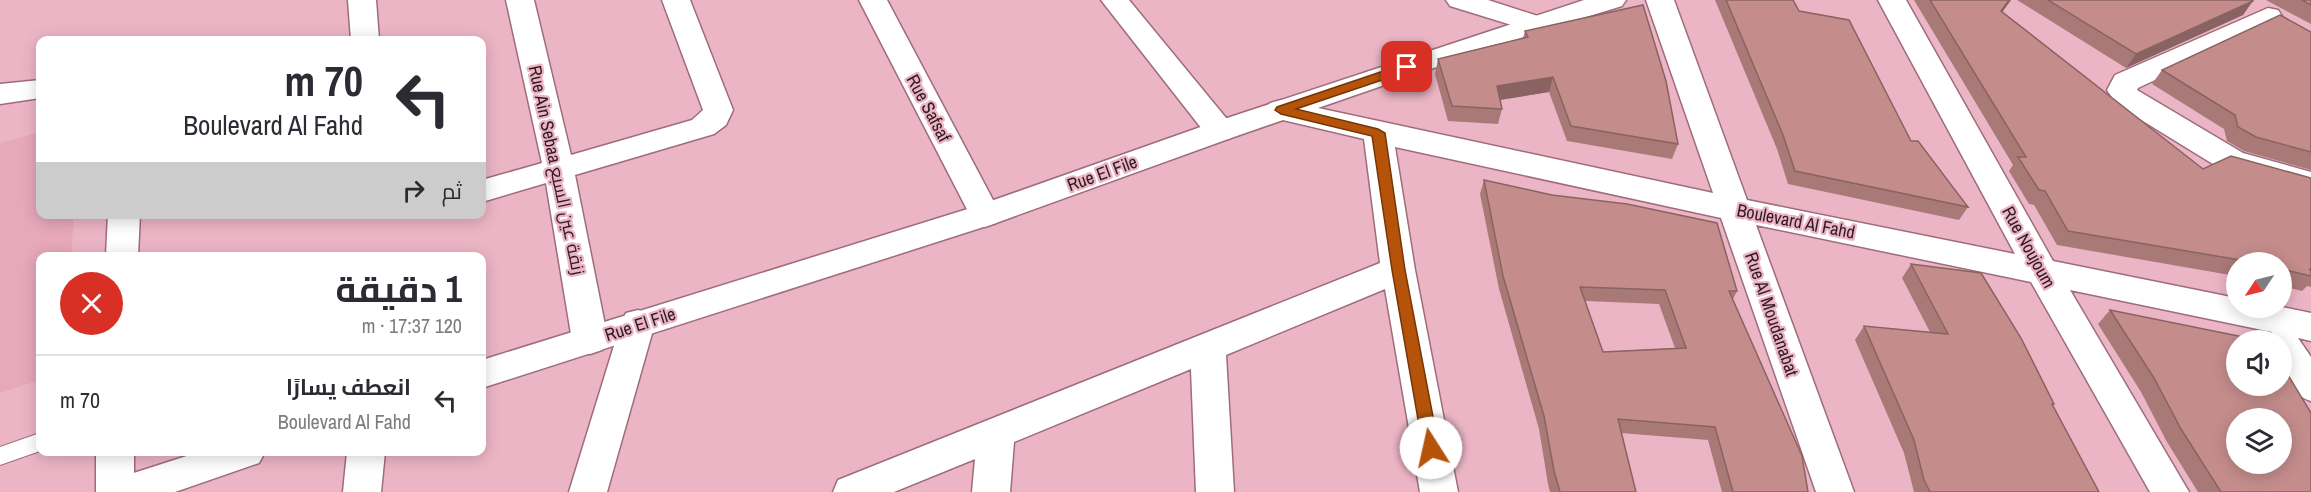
<!DOCTYPE html>
<html lang="ar">
<head>
<meta charset="utf-8">
<style>
	:root { --surface:#fff; --page:#f7f7f7; --text:#2b2b33; --muted:#7c7c81; --line:#e1e1e2 }
	body { margin:0; font-family:"Archivo Narrow",Cairo,sans-serif; background:var(--page); color:var(--text); direction:rtl; height:100vh; display:flex; flex-direction:column; font-size:22px; white-space:nowrap }
	* { box-sizing:border-box; margin:0 }
	p { font-size:20px; color:var(--muted) }
	.icon { flex:none; width:33px; height:33px; fill:none; stroke:currentColor; stroke-width:2; stroke-linecap:round; stroke-linejoin:round }
	.map { position:relative; flex:1; overflow:hidden; direction:ltr }
	.sheet { position:absolute; left:36px; top:252px; width:450px; height:204px; display:flex; flex-direction:column; background:var(--surface); border-radius:12px; box-shadow:0 3px 15px #0003; direction:rtl }
	.sheet>* { flex:none }
	.hud { position:absolute; left:36px; top:36px; width:450px; height:183px; border-radius:12px; box-shadow:0 3px 15px #0003; direction:rtl; background:#fff; color:var(--text); overflow:hidden }
	.needle { width:39px; rotate:235deg }
	.buttons { position:absolute; left:2226px; top:252px; display:grid; gap:12px }
	.buttons a { display:grid; place-items:center; width:66px; height:66px; border-radius:50%; background:var(--surface); box-shadow:0 3px 15px #0003; font-size:30px }
	.pin { position:absolute; display:grid; place-items:center; width:51px; height:51px; color:#fff; margin:-26px; border-radius:12px; box-shadow:0 3px 9px #0006 }
	.me { position:absolute; width:66px; margin:-33px; rotate:350deg; stroke-linejoin:round; filter:drop-shadow(0 0 4px #0008) }
	.turn { display:flex; align-items:center; gap:21px; height:126px; padding:0 24px; font-size:27px }
	.turn .icon { width:78px; height:78px; stroke-width:2.5 }
	.turn b { display:block; font-size:42px; line-height:51px }
	.then { display:flex; align-items:center; height:57px; padding:0 24px; background:#0003; gap:12px; font-size:22px }
	.round { display:grid; place-items:center; flex:none; width:63px; height:63px; border-radius:32px; background:var(--page) }
	.summary { display:flex; align-items:center; justify-content:space-between; height:102px; padding:0 24px }
	h1 { font-size:36px; font-weight:700; line-height:45px }
	ul { padding:0; list-style:none }
	li { display:flex; align-items:center; gap:18px; height:90px; padding:0 24px; border-top:2px solid var(--line) }
	li div { flex:1 }
	li b { display:block; font-size:22px }
	li em { font-style:normal }
	.map>svg:first-child { display:block }
	.built { fill:#e6a8ba }
	.lines { fill:none; stroke-linecap:round; stroke-linejoin:round }
	.service-casing { stroke:#9e6c7b; stroke-width:2 }
	.minor-casing { stroke:#9e6c7b; stroke-width:3 }
	.tertiary-casing { stroke:#9e6c7b; stroke-width:3 }
	.service { fill:#fff; fill-rule:evenodd }
	.minor { fill:#fff; fill-rule:evenodd }
	.tertiary { fill:#fff; fill-rule:evenodd }
	.wall { fill:#a97978; fill-rule:evenodd }
	.shaded-wall { fill:#896362 }
	.building { fill:#c48d8c; stroke:#896362; stroke-width:1.5; fill-rule:evenodd }
	.route { fill:#b45309; stroke:#753606; stroke-width:1.5 }
	.labels { text-anchor:middle; dominant-baseline:central; stroke-width:4.5; stroke-linejoin:round; paint-order:stroke }
	.street-label { font-size:18px; fill:#2f1b21; stroke:#ecb5c5 }
</style>
</head>
<body>
<div class="map">
<svg width="2311" height="492" viewBox="0 0 2311 492">
	<rect width="100%" height="100%" fill="#ecb5c5"/>
	<path class="built" d="M40,132V214L74,215L71,256H40V380L0,393V143Z"/>
	<g class="lines">
		<g class="service-casing">
			<path id="service" d="M40,433V451L0,465V447Z"/>
		</g>
		<g class="minor-casing">
			<path id="minor" d="M348,0H376L379,40H351Z
				M506,0H534L571,155L692,120L703,110L662,0H690L733,110L726,125L714,134L575,175L608,340L602,350L590,354L578,350L572,340L546,183L482,202V180L542,163Z
				M859,0H887L1001,215L996,223L985,227L974,223Z
				M1101,0H1129L1231,124L1235,131L1231,138L1220,141L1209,138Z
				M1446,0H1488L1544,18L1548,24L1544,30L1534,32L1450,6Z
				M1646,0H1674L1747,200L2015,254L1878,0H1906L2053,261L2236,298V308L2282,307L2311,313V341L2298,338L2311,357V401C2281,391 2282,367 2282,340H2266L2272,332L2070,290L2189,492H2150L2031,282L1756,225L1854,492H1816L1721,218L1395,147L1415,270L1458,492H1420L1385,289L1226,355L1234,492H1196L1191,369L1014,442L1010,492H972L975,459L894,492H833L838,480L1380,263L1364,139L1270,117L1266,110L1270,103L1281,100L1713,193Z
				M2268,8L2278,10L2282,16L2278,22L2138,88L2137,90L2243,153L2311,172V194L2221,169L2117,105L2107,90L2115,75Z
				M40,80V98L0,104V84Z
				M108,214H140L138,256H106Z
				M638,310L650,313L655,323L607,492H569L621,323L626,313Z
				M96,452H134V492H96Z
				M347,452H385L381,492H343Z"/>
		</g>
		<g class="tertiary-casing">
			<path id="tertiary" d="M1584,0H1626L1622,6L1544,30L1231,138L996,223L482,388V360L974,207L1209,124Z
				M199,452H265L259,463L175,492H107L112,480Z"/>
		</g>
		<use href="#service" class="service"/>
		<use href="#minor" class="minor"/>
		<use href="#tertiary" class="tertiary"/>
	</g>
	<path class="wall" d="M1715,0H1793L1799,11L1968,207L1959,220L1788,184L1777,149Z
		M1914,0H2011L2002,12L2203,169L2311,178V287L2307,286L2302,291L2282,286V262H2236V276L2057,245L2034,205L2029,204L2009,171L2013,165Z
		M2017,0H2252L2243,15L2126,68Z
		M2266,0H2311V24Z
		M1525,31L1678,144L1672,159L1567,141L1549,92L1500,100L1502,109L1498,124L1448,121L1435,74L1438,59L1523,38Z
		M2311,32V170L2244,151L2227,141L2224,129L2152,84L2162,70Z
		M1484,180L1737,291L1733,299L1808,492H1722L1708,440L1621,433L1636,492H1550L1548,484L1539,429L1499,289L1480,194ZM1585,301L1659,304L1675,348L1603,352Z
		M1911,264L2054,404L2053,406L2099,492H1914L1904,453L1855,340L1864,326L1930,332L1902,278Z
		M2110,310L2306,405L2311,492H2198L2167,442L2141,392L2098,324Z"/>
	<path class="shaded-wall" d="M2009,0H2011L1993,25L2001,11Z
		M2253,1L2243,15L2126,68L2136,54Z
		M1553,77L1549,92L1493,101L1497,86Z"/>
	<path class="building" d="M1726,0H1793L1799,11L1849,20L1911,141H1918L1968,207L1795,171L1783,135Z
		M1930,0H2009L2001,11L2203,169L2231,156L2311,178V270L2309,269L2311,271V276L2282,269V262H2252L2068,231L2045,191L2039,190L2018,157H2026Z
		M2048,0H2252L2253,1L2136,54Z
		M2302,0H2311V5Z
		M1643,5L1666,81L1678,144L1571,126L1553,77L1497,86L1502,109L1452,106L1438,59L1528,37L1525,31Z
		M2280,15L2311,32V152L2256,137L2238,127L2235,115L2162,70Z
		M1484,180L1552,195L1627,204L1717,223L1737,291H1729L1802,456L1808,492H1733L1715,427L1618,419L1636,492H1560L1554,471L1544,416L1503,276ZM1580,287L1665,290L1686,348L1603,352Z
		M1911,264L1981,273L2021,338L2054,404H2052L2099,492H1930L1924,480L1914,440L1864,326L1948,334Z
		M2110,310L2258,340H2236V386H2282V365L2311,413V492H2221L2181,429L2154,378ZM2236,418H2282V464H2236Z"/>
	<path class="route" d="M1407,63L1412,64V70L1296,109L1378,129L1385,133L1405,270L1439,448L1436,452L1431,454L1425,452L1423,448L1392,270L1372,136L1281,114L1275,110L1277,107Z"/>
	<g class="labels">
		<g class="street-label">
			<text transform="translate(929 108) rotate(62)">Rue Safsaf</text>
			<text transform="translate(557 170) rotate(78)">Rue Ain Sebaa زنقة عين السبع</text>
			<text transform="translate(1102 173) rotate(-20)">Rue El File</text>
			<text transform="translate(1796 221) rotate(11)">Boulevard Al Fahd</text>
			<text transform="translate(2029 247) rotate(61)">Rue Noujoum</text>
			<text transform="translate(1772 314) rotate(71)">Rue Al Moudanabat</text>
			<text transform="translate(640 324) rotate(-18)">Rue El File</text>
		</g>
	</g>
</svg>
<div class="buttons">
<a><svg class="needle" viewBox="-14 -14 28 28"><path d="M0-13l5 13h-10z" fill="#e53935"/><path d="M0 13l5-13h-10z" fill="#7c7c81"/></svg></a>
<a><svg class="icon" aria-label="sound" viewBox="0 0 24 24"><path d="M4 9h4l5-4v14l-5-4H4zM17 9q2 3 0 6"/></svg></a>
<a><svg class="icon" aria-label="layers" viewBox="0 0 24 24"><path d="M12 4l9 5-9 5-9-5zM3 14l9 5 9-5"/></svg></a>
</div>
<div class="pin" style="left:1407px;top:67px;background:#d93025"><svg class="icon" aria-label="arrive" viewBox="0 0 24 24"><path d="M6 21V4h12l-3 4 3 4H6"/></svg></div>
<svg class="me" style="left:1431px;top:448px" viewBox="-20 -20 40 40"><circle r="19" fill="#fff"/><path d="M0-13L10 11 0 6-10 11z" fill="#b45309"/></svg>
<div class="hud">
<div class="turn"><svg class="icon" aria-label="left" viewBox="0 0 24 24"><path d="M17 20v-9H6M10 6l-5 5 5 5"/></svg><div><b>70 m</b>Boulevard Al Fahd</div></div>
<div class="then">ثم<svg class="icon" aria-label="right" viewBox="0 0 24 24"><path d="M7 20v-9h11M14 6l5 5-5 5"/></svg></div>
</div>
<section class="sheet">
<div class="summary"><div><h1>1 دقيقة</h1><p>120 m · 17:37</p></div><a class="round" style="background:#d93025;color:#fff"><svg class="icon" aria-label="close" viewBox="0 0 24 24"><path d="M6 6l12 12M18 6L6 18"/></svg></a></div>
<ul>
<li><svg class="icon" aria-label="left" viewBox="0 0 24 24"><path d="M17 20v-9H6M10 6l-5 5 5 5"/></svg><div><b>انعطف يسارًا</b><p>Boulevard Al Fahd</p></div><em>70 m</em></li>
</ul>
</section>
</div>
</body>
</html>
